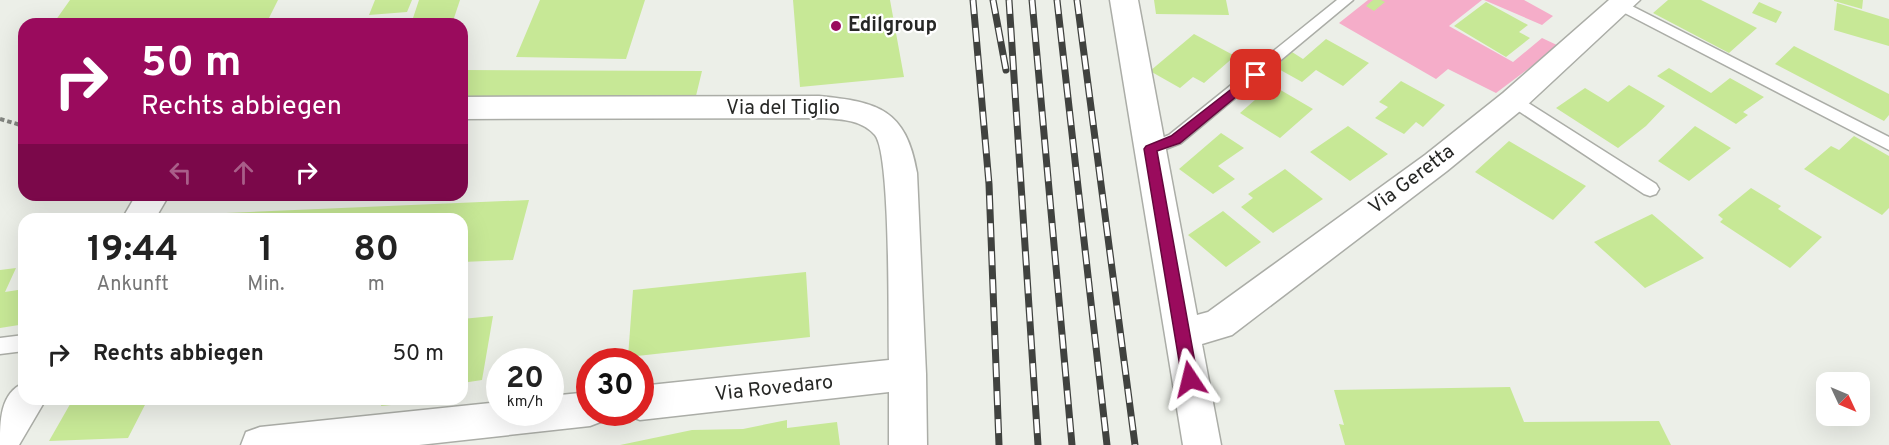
<!DOCTYPE html>
<html lang="de">
<head>
<meta charset="utf-8">
<style>
	:root { --surface:#fff; --page:#f2f2f2; --text:#222; --muted:#767676 }
	body { margin:0; font-family:Overpass,sans-serif; background:var(--page); color:var(--text); height:100vh; display:flex; flex-direction:column; font-size:22px; white-space:nowrap }
	* { box-sizing:border-box; margin:0 }
	p { font-size:20px; color:var(--muted) }
	.icon { flex:none; width:33px; height:33px; fill:none; stroke:currentColor; stroke-width:2; stroke-linecap:round; stroke-linejoin:round }
	.map { position:relative; flex:1; overflow:hidden }
	.drawer { position:absolute; left:18px; top:213px; width:450px; height:192px; display:flex; flex-direction:column; background:var(--surface); border-radius:18px; box-shadow:0 6px 24px #0002 }
	.drawer>* { flex:none }
	.top-card { position:absolute; left:18px; top:18px; width:450px; height:183px; border-radius:18px; box-shadow:0 6px 24px #0002; background:#9a0b5d; color:#fff; overflow:hidden }
	.needle { width:39px; rotate:134deg }
	.buttons { position:absolute; left:1816px; top:372px; display:grid; gap:12px }
	.buttons a { display:grid; place-items:center; width:54px; height:54px; border-radius:12px; background:var(--surface); box-shadow:0 6px 24px #0002; font-size:30px }
	.speed { position:absolute; left:486px; top:348px; display:flex; gap:12px; font-size:30px; font-weight:700; text-align:center }
	.speed>* { display:grid; place-content:center; width:78px; height:78px; border-radius:50%; background:var(--surface); box-shadow:0 6px 24px #0002; line-height:1 }
	.speed small { font-size:15px; font-weight:400 }
	.speed .limit { border:9px solid #d22; background:#fff; color:#111 }
	.pin { position:absolute; display:grid; place-items:center; width:51px; height:51px; color:#fff; margin:-26px; border-radius:12px; box-shadow:0 3px 9px #0006 }
	.me { position:absolute; width:66px; margin:-33px; rotate:350deg; stroke-linejoin:round; filter:drop-shadow(0 0 4px #0008) }
	.turn { display:flex; align-items:center; gap:21px; height:126px; padding:0 24px; font-size:27px }
	.turn .icon { width:78px; height:78px; stroke-width:2.5 }
	.turn b { display:block; font-size:42px; line-height:51px }
	.lanes { display:flex; align-items:center; height:57px; padding:0 24px; background:#0003; justify-content:center; gap:30px; direction:ltr }
	.lanes .off { opacity:.35 }
	.eta { display:flex; justify-content:space-evenly; align-items:center; height:102px; text-align:center }
	.eta b { font-size:36px; font-weight:700; line-height:42px }
	ul { padding:0; list-style:none }
	li { display:flex; align-items:center; gap:18px; height:78px; padding:0 24px }
	li div { flex:1 }
	li b { display:block; font-size:22px }
	li em { font-style:normal }
	.map>svg:first-child { display:block }
	.green { fill:#f5adc9 }
	.building { fill:#c7e896 }
	.lines { fill:none; stroke-linecap:round; stroke-linejoin:round }
	.lane-casing { stroke:#abada7; stroke-width:3 }
	.street-casing { stroke:#abada7; stroke-width:3 }
	.path { stroke:#838580; stroke-width:4; stroke-dasharray:4.5 3; stroke-linecap:butt }
	.lane { fill:#fff; fill-rule:evenodd }
	.street { fill:#fff; fill-rule:evenodd }
	.rail-casing { stroke:#40423f; stroke-width:7 }
	.rail { stroke:#fff; stroke-width:4.5; stroke-dasharray:14; stroke-linecap:butt }
	.route { fill:#9a0b5d; stroke:#64073c; stroke-width:1.5 }
	.poi-dot { fill:#9a0b5d; stroke:#fff; stroke-width:2 }
	.labels { text-anchor:middle; dominant-baseline:central; stroke-width:4.5; stroke-linejoin:round; paint-order:stroke }
	.poi-label { font-size:20px; font-weight:bold; fill:#272826; stroke:#fff; text-anchor:start }
	.street-label { font-size:20px; fill:#272826; stroke:#fff }
</style>
</head>
<body>
<div class="map">
<svg width="1889" height="445" viewBox="0 0 1889 445">
	<rect width="100%" height="100%" fill="#ecefe8"/>
	<path class="green" d="M1368,0H1482L1449,26L1513,62L1542,38L1559,46L1496,93L1448,69L1436,79L1339,23Z
		M1484,0H1524L1553,16L1542,25Z"/>
	<path class="building" d="M70,0H278L266,24H53Z
		M375,0H412L407,12L369,15Z
		M419,0H460L452,24H411Z
		M540,0H645L626,59L516,57Z
		M793,0H890L904,77L800,87Z
		M1154,0H1226L1229,15L1156,14Z
		M1373,0H1381L1385,2L1374,11L1366,6Z
		M1668,0H1701L1757,28L1729,53L1653,13Z
		M1834,0H1863L1862,9L1834,1Z
		M1486,2L1528,25L1519,32L1530,38L1506,57L1454,26Z
		M1759,2L1782,12L1776,23L1752,13Z
		M1837,3L1889,19V46L1834,30Z
		M1194,34L1235,56L1204,83L1193,77L1180,88L1150,71Z
		M1326,39L1369,63L1343,86L1316,70L1302,82L1275,67L1292,52L1303,59Z
		M1794,46L1889,94V115L1884,121L1775,64Z
		M1669,68L1711,93L1730,78L1764,97L1743,112L1748,115L1736,124L1657,76Z
		M462,70L702,71L695,100H462Z
		M1401,81L1445,105L1423,127L1416,122L1404,134L1375,118L1388,107L1379,102Z
		M1272,85L1313,109L1280,138L1240,113Z
		M1629,85L1665,106L1646,126L1618,148L1556,108L1585,88L1608,102Z
		M1348,126L1388,154L1350,181L1310,152Z
		M1695,126L1731,148L1689,181L1658,161Z
		M1221,133L1244,148L1218,166L1235,179L1213,194L1179,169Z
		M1854,136L1889,156V208L1882,215L1804,169L1831,146L1839,150Z
		M1509,141L1586,186L1553,220L1475,172Z
		M1285,169L1323,199L1273,233L1241,207L1253,198L1248,194Z
		M1751,188L1781,206L1778,209L1822,237L1790,268L1720,222L1723,219L1718,215Z
		M529,200L513,260L462,262V219H199L202,214Z
		M1223,211L1261,242L1226,267L1188,235Z
		M1652,214L1704,258L1645,288L1594,242Z
		M16,268L5,292L24,289V314L19,325L0,328V270Z
		M806,272L810,337L628,357L633,290Z
		M493,316L482,380L462,383V319Z
		M1510,387L1524,422L1659,421L1671,445H1345L1339,424L1344,425L1334,390Z
		M73,399H148L128,438L49,441Z
		M383,399H402L401,404L381,406Z
		M787,420V428L837,422L840,445H620L692,430L743,429Z"/>
	<g class="lines">
		<g class="lane-casing">
			<path id="lane" d="M1337,0H1353L1181,143L1150,155L1144,153L1142,149L1144,145L1169,135Z
				M1622,1L1889,137V150L1617,9L1615,6Z
				M1514,94L1656,184L1659,189L1656,194L1650,196L1644,194L1508,104L1506,100L1508,96Z
				M24,335V351L0,354V338Z"/>
		</g>
		<g class="street-casing">
			<path id="street" d="M1110,0H1138L1197,315L1208,312L1425,155L1503,93L1609,0H1640L1525,107L1447,171L1232,335L1202,344L1221,445H1183Z
				M819,96C878,102 906,109 917,173L926,374L927,445H889V392L640,420L627,415L626,412H640V386L889,360C888,325 891,154 875,135C861,119 839,119 819,118L462,119V97Z
				M136,195H169L155,219H122Z
				M24,383V399H46L19,445H0C0,421 0,393 24,383Z
				M590,392V412H607L603,421L590,426L419,445H241L246,432L260,427L500,402V412H550V396Z"/>
		</g>
		<path class="path" d="M0,119L24,126"/>
		<use href="#lane" class="lane"/>
		<use href="#street" class="street"/>
		<g class="rail-casing">
			<path id="rail" d="M973,0L989,184L999,445
				M993,0L1006,70
				M1009,0L1038,445
				M1032,0L1072,445
				M1057,0L1107,445
				M1077,0L1135,445"/>
		</g>
		<use href="#rail" class="rail"/>
	</g>
	<path class="route" d="M1256,70L1262,75L1260,77L1180,143L1157,151L1198,379L1195,384L1190,386L1185,384L1182,379L1144,149L1146,146L1171,136Z"/>
	<circle class="poi-dot" cx="836" cy="26" r="6"/>
	<g class="labels">
		<g class="poi-label">
			<text x="848" y="26">Edilgroup</text>
		</g>
		<g class="street-label">
			<text x="783" y="109">Via del Tiglio</text>
			<text transform="translate(1412 180) rotate(-37)">Via Geretta</text>
			<text transform="translate(774 389) rotate(-6)">Via Rovedaro</text>
		</g>
	</g>
</svg>
<div class="buttons">
<a><svg class="needle" viewBox="-14 -14 28 28"><path d="M0-13l5 13h-10z" fill="#e53935"/><path d="M0 13l5-13h-10z" fill="#767676"/></svg></a>
</div>
<div class="speed"><div>20<small>km/h</small></div><div class="limit">30</div></div>
<div class="pin" style="left:1256px;top:75px;background:#d93025"><svg class="icon" aria-label="arrive" viewBox="0 0 24 24"><path d="M6 21V4h12l-3 4 3 4H6"/></svg></div>
<svg class="me" style="left:1190px;top:379px" viewBox="-20 -20 40 40"><path d="M0-17L14 15 0 8-14 15z" fill="#9a0b5d" stroke="#fff" stroke-width="4"/></svg>
<div class="top-card">
<div class="turn"><svg class="icon" aria-label="right" viewBox="0 0 24 24"><path d="M7 20v-9h11M14 6l5 5-5 5"/></svg><div><b>50 m</b>Rechts abbiegen</div></div>
<div class="lanes"><svg class="icon off" aria-label="left" viewBox="0 0 24 24"><path d="M17 20v-9H6M10 6l-5 5 5 5"/></svg><svg class="icon off" aria-label="ahead" viewBox="0 0 24 24"><path d="M12 20V5M6 11l6-6 6 6"/></svg><svg class="icon" aria-label="right" viewBox="0 0 24 24"><path d="M7 20v-9h11M14 6l5 5-5 5"/></svg></div>
</div>
<section class="drawer">
<div class="eta">
<div><b>19:44</b><p>Ankunft</p></div>
<div><b>1</b><p>Min.</p></div>
<div><b>80</b><p>m</p></div>
</div>
<ul>
<li><svg class="icon" aria-label="right" viewBox="0 0 24 24"><path d="M7 20v-9h11M14 6l5 5-5 5"/></svg><div><b>Rechts abbiegen</b></div><em>50 m</em></li>
</ul>
</section>
</div>
</body>
</html>
